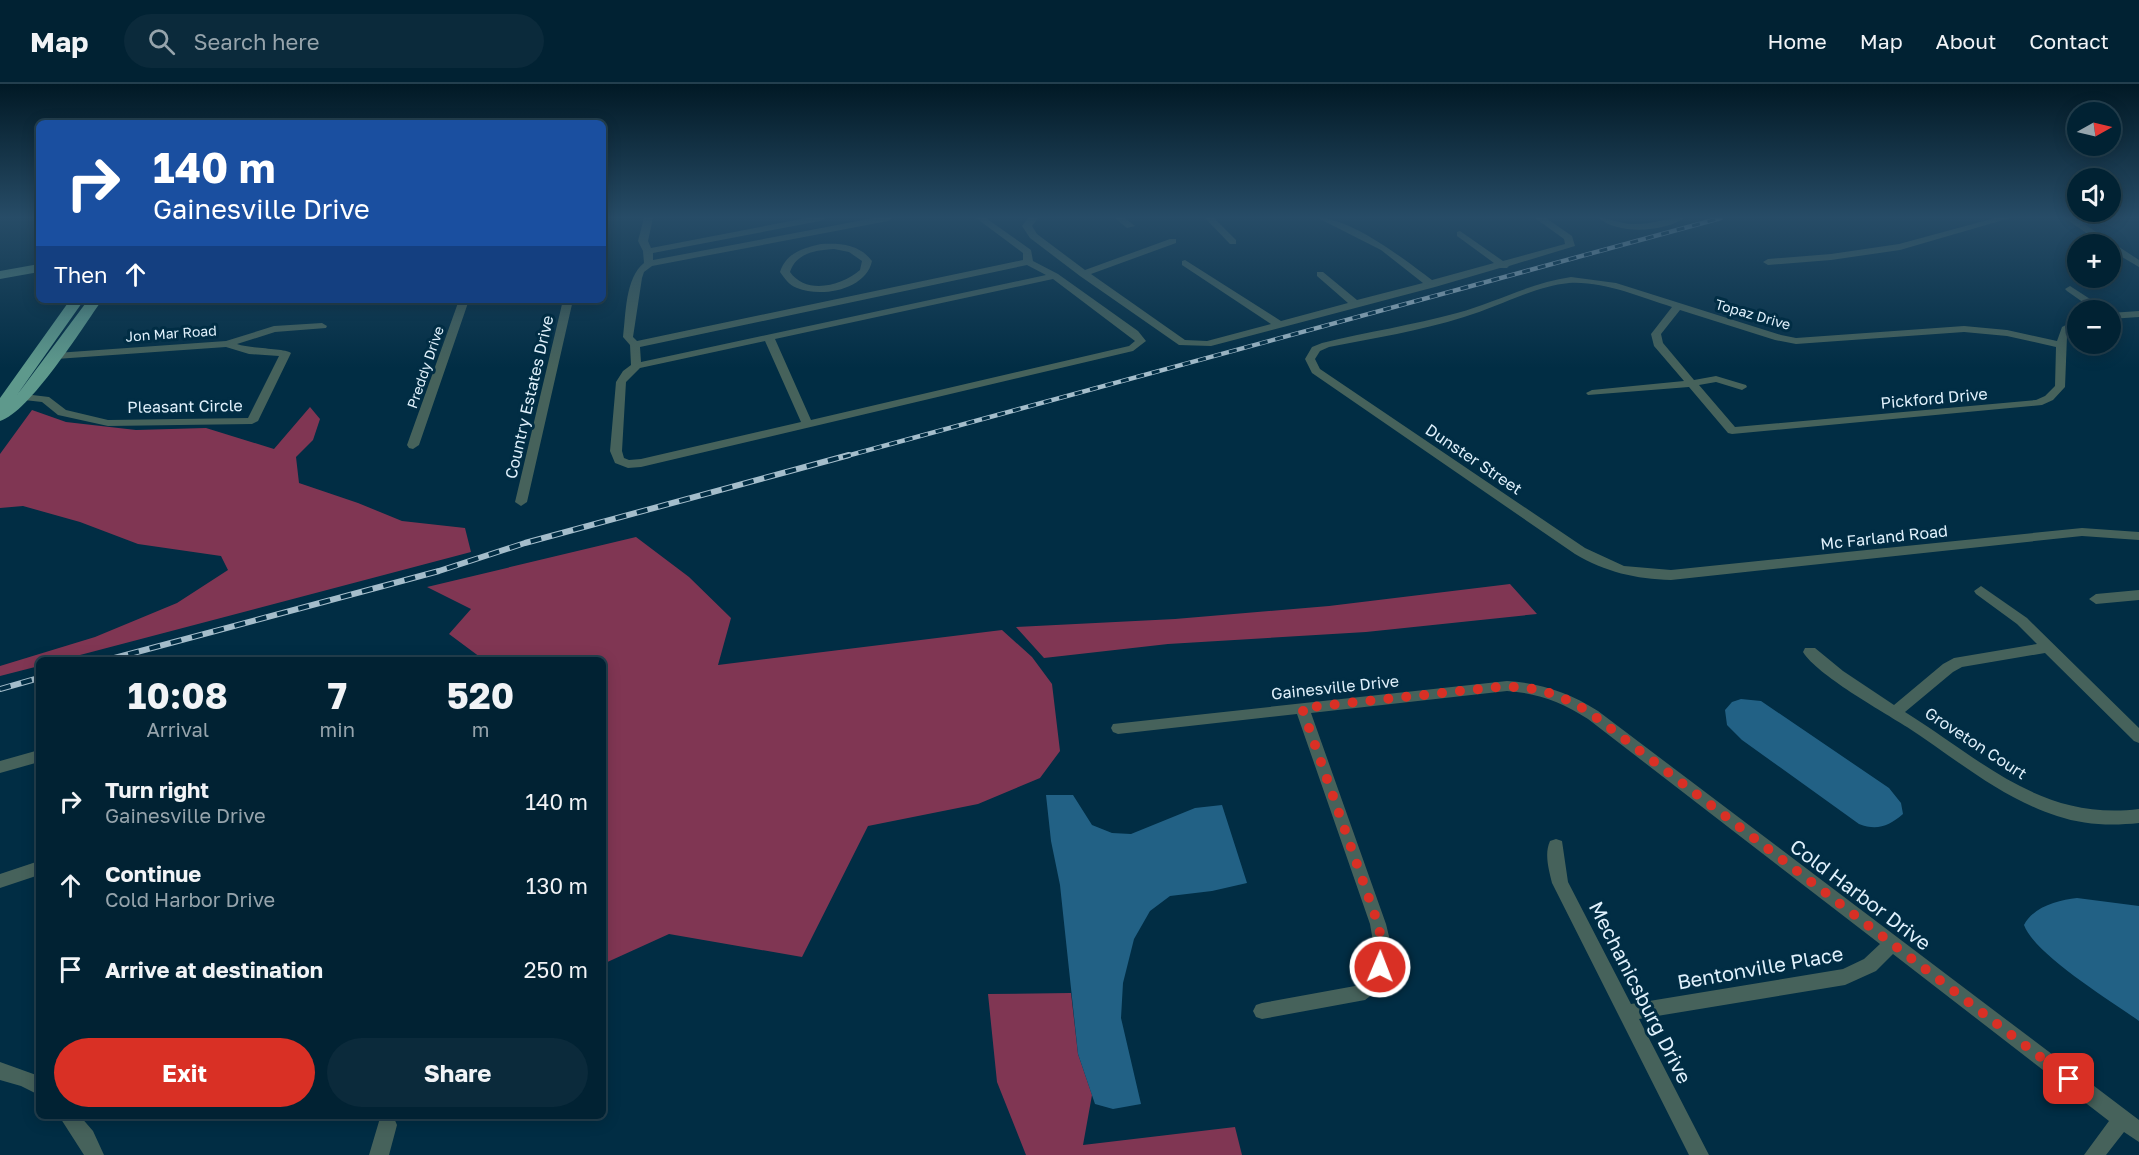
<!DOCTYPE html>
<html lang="en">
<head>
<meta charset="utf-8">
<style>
	:root { --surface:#012233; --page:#0b2a3b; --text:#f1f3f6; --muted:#96a4ac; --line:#233f4e; --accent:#d93025 }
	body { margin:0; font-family:"Golos Text",sans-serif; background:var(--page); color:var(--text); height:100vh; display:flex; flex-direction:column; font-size:22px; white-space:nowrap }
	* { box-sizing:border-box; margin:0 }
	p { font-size:20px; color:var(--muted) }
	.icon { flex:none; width:33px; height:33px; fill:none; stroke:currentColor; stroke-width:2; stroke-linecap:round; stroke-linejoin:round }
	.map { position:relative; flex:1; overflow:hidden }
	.side { position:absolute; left:36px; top:573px; width:570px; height:462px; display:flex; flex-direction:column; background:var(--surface); border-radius:9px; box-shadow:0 3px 15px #0003,0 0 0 2px var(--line) }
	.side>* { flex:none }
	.guide { position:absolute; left:36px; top:36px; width:570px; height:183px; border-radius:9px; box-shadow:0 3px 15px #0003,0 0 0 2px var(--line); background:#1a4fa0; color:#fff; overflow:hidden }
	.needle { width:39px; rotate:82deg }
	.buttons { position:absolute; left:2067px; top:18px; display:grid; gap:12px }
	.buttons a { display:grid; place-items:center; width:54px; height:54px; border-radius:50%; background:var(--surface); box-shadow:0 3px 15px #0003,0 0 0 2px var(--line); font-size:30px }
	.pin { position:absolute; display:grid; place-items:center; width:51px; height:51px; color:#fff; margin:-26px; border-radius:12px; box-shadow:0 3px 9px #0006 }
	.me { position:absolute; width:66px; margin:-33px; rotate:1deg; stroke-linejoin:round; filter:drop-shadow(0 0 4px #0008) }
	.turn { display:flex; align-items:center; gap:21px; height:126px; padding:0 18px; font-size:27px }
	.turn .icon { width:78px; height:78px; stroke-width:2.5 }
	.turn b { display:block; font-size:42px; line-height:51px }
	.then { display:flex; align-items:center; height:57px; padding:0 18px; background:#0003; gap:12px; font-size:22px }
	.eta { display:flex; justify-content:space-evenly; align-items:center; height:102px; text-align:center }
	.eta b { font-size:36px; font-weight:700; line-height:42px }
	.cta { display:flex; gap:12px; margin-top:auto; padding:12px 18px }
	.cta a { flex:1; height:69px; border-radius:36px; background:var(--accent); color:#fff; font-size:24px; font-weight:700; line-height:69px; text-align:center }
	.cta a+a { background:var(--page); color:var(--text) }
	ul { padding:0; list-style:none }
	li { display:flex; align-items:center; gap:18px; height:84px; padding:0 18px }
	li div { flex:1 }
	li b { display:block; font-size:22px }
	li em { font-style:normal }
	header { display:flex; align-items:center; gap:36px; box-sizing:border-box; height:84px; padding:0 30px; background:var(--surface); border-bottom:2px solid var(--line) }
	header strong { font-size:28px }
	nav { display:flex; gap:33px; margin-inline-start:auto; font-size:21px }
	.search { width:420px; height:54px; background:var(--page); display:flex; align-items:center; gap:15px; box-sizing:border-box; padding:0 21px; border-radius:33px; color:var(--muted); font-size:22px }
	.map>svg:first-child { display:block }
	.forest { fill:#803653 }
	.water { fill:#226185 }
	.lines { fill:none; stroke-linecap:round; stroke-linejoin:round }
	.street { fill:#46625b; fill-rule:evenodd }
	.secondary { fill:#548177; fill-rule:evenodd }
	.primary { fill:#5e998c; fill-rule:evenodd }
	.rail-far1-casing { stroke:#a4bdcb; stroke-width:4.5 }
	.rail-casing { stroke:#a4bdcb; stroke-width:6 }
	.rail-far1 { stroke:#012d44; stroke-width:3; stroke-dasharray:8; stroke-linecap:butt }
	.rail { stroke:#012d44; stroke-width:4; stroke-dasharray:11; stroke-linecap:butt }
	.route { stroke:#d93025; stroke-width:10; stroke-dasharray:0 18 }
	.labels { text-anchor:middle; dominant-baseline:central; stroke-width:6; stroke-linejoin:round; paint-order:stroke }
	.far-street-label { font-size:14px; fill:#e0f1fc; stroke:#012d44 }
	.street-label { font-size:16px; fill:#e0f1fc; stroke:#012d44 }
	.near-street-label { font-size:20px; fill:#e0f1fc; stroke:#012d44 }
</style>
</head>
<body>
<header>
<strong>Map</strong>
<div class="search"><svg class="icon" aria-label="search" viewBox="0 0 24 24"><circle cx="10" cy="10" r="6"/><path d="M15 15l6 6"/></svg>Search here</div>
<nav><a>Home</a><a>Map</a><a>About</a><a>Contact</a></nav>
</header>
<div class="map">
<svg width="2139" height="1071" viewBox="0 0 2139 1071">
	<rect width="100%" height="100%" fill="#012d44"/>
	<path class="forest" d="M310,323L320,335L313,356L296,373L299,399L358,419L402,437L465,444L471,468L61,576H39V582L0,592V582L95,553L177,519L228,486L221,472L138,460L80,438L23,422L0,424V370L32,326L66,338L136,346L206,344L274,365Z
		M636,453L689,493L731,534L718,581L1002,546L1032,573L1052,600L1060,667L1040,694L978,720L868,742L802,873L669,850L603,880V576H484L449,550L471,525L427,503Z
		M1510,500L1537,530L1366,548L1168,560L1044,574L1016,543L1175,535L1329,522Z
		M1071,909L1078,970L1092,1011L1083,1061L1235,1043L1242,1071H1026L997,998L988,910Z"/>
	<path class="water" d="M1741,615L1761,617L1889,704L1901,719L1903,730C1889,742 1877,747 1859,740L1742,656L1727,641L1725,626L1732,618Z
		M1046,711H1073L1092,741L1112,749L1131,750L1195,724L1222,721L1247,799L1212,807L1170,812L1150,827L1134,855L1123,899L1121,934L1141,1020L1113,1025L1095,1020L1078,970L1060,801L1051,757Z
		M2077,814L2139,822V937C2110,916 2035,871 2024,841C2033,823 2058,816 2077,814Z"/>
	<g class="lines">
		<path class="street" d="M644,134H653L648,157L651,164L806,134H825L820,137L653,169V176L874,134H893L888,137L652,182L644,188L642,194L633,253L637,257L1023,176V169L976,134H986L1031,166L1033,177L1058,190L1138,247L1146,257L1133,267L641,383L628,384L615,379L610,367L616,298L623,287L631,281L630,261L623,253C626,230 625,194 644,179L643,167L638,157ZM1027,181L1046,191L641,278L640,263ZM1053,195L1135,257L1129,262L811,336L775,255ZM765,257L801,338L641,375L629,376L624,374L622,367L626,298L640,284Z
			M1028,134H1038L1032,142L1037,150L1085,186L1170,155H1176V159L1091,190L1185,256L1207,257L1271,240L1182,181V177L1185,176L1281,237L1348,219L1317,192V188H1323L1357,216L1423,199L1381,166L1318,134C1352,134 1405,176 1432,196L1494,179L1457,152V148L1460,147L1503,177L1565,160L1564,155L1535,134H1546L1572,152L1575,162L1509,182L1507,184H1500L1435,203L1211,262L1179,261L1080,192L1030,154L1022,142Z
			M1115,134H1125L1135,142L1127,144Z
			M1205,134H1214L1236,156V160H1230Z
			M1599,134C1611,134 1620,140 1632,140C1649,141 1666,134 1684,134C1664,148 1618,151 1599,134Z
			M1995,134H2010L1900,166L1831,176L1768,181L1763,178L1768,175L1831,170L1899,160Z
			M2064,134H2075L2139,176V183L2110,166V160H2103Z
			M821,160C841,159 859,160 872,177C866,206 821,214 797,204C789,201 785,195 780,188C786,169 803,164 821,160ZM834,165L849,168L862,177L860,186C842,202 806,211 790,188C796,169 816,166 834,165Z
			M1571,193L1616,199L1781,251L1796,254L1964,242L2007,246L2057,257L2062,243L2078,235V243L2070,247L2067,252L2065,303L2053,316L2042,321L1732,350L1728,349L1689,303L1588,311L1586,309L1592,306L1684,297L1654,262L1651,250L1672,223C1640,213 1604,197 1569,199C1535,202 1498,223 1464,233C1420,247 1374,254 1329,263L1320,267L1315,275L1320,285L1585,464L1624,482L1671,486L2082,444L2139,448V456L2082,452L1671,496C1636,495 1605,488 1575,470L1312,289L1305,275L1312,263L1322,259C1367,248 1413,241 1457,229C1497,218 1530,199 1571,193ZM1680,226L1775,256L1796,260L1964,248L2007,252L2056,263L2055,302L2045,312L2036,316L1735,343L1699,301L1716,298L1742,306L1747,303L1746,301L1716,292L1694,296L1663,259L1661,250Z
			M2070,202L2104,224L2105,226H2094L2067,207L2065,205Z
			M459,216H469L419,361L413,365L409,364L407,361Z
			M563,216H573L527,418L521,422L515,418Z
			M2139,227V233L2110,235V229Z
			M322,239L327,242L326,244L275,248L237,260C251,265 284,264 291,269L258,337L252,340L108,342L58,331L42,318L24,316L18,313L24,310L49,313L66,326L108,336L248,334L279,272L249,270L226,263L56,275L51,272L56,269L226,257L274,242Z
			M1981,502L2027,534L2139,644V659L2134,657L2045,569L1962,583L1953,588L1905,628C1982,676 2041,737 2139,725V739C2111,742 2084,741 2057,732C2001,714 1956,675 1907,643C1882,627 1817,591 1803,568L1805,564H1815L1843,587L1894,621L1943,580L1954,574L2037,560L2017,540L1976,510L1974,507Z
			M2139,506V516L2096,520L2089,515L2096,510Z
			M1507,597C1540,599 1570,609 1598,627L2139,1036V1058L2124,1048L2106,1071H2084L2109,1037L1893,870L1876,887L1845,901L1639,935L1709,1071H1689L1552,799C1549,786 1544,770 1550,757L1556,755L1562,757L1568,798L1631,920L1843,885L1864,875L1880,860L1588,635C1562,618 1537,609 1507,607L1311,629L1386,840L1393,869L1382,903L1365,916L1262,935L1256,933L1253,927L1256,921L1262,919L1355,902L1369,892L1375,869L1370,840L1297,630L1118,650L1113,648L1111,644L1113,640Z
			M39,666V678L0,689V677Z
			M39,777V791L0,804V790Z
			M0,978L39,992V1011L21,1002L0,996Z
			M59,1032H80L93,1047L104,1071H84Z
			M388,1032L394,1034L397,1041L389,1071H369L380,1034Z"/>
		<path class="secondary" d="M39,180V188L0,195V187Z"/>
		<path class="primary" d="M70,216H84L17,311L88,216H102C83,243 29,329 0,337V314Z"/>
		<g class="rail-far1-casing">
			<path id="rail-far1" d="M843,373L1721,134"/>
		</g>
		<g class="rail-casing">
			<path id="rail" d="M107,576L439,487L525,459L849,371
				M0,605L39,594"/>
		</g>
		<use href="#rail-far1" class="rail-far1"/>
		<use href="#rail" class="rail"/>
	</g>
	<linearGradient id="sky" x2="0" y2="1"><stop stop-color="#011925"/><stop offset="0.47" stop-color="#274c67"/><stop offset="1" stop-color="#274c67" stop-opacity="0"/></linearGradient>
	<rect width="2139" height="284" fill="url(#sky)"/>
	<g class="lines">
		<path class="route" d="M1380,883L1384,869L1378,840L1302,624L1498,603C1534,601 1564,611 1593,631L2069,995"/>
	</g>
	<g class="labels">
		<g class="far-street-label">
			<text transform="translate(1753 230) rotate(16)">Topaz Drive</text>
			<text transform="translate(171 249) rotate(-4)">Jon Mar Road</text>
			<text transform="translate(425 283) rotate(-71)">Preddy Drive</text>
		</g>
		<g class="street-label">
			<text transform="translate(529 313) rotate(-77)">Country Estates Drive</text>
			<text transform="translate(1934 314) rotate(-5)">Pickford Drive</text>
			<text transform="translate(185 322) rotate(-1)">Pleasant Circle</text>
			<text transform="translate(1474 375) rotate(34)">Dunster Street</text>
			<text transform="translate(1884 453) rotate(-6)">Mc Farland Road</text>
			<text transform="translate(1335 603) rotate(-6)">Gainesville Drive</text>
			<text transform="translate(1976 659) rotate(33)">Groveton Court</text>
		</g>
		<g class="near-street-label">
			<text transform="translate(1861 810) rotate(37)">Cold Harbor Drive</text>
			<text transform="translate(1760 883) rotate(-10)">Bentonville Place</text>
			<text transform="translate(1641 908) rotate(63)">Mechanicsburg Drive</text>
		</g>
	</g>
</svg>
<div class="buttons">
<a><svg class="needle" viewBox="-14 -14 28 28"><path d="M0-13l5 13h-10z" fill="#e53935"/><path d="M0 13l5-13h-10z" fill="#96a4ac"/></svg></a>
<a><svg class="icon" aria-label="sound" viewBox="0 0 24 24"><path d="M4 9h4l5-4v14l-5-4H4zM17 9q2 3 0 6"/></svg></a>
<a>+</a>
<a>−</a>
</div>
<div class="pin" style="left:2069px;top:995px;background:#d93025"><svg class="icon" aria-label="arrive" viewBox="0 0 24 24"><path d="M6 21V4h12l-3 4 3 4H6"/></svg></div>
<svg class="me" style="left:1380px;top:883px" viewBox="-20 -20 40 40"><circle r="17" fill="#d93025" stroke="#fff" stroke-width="3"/><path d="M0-11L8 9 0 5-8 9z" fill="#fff"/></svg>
<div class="guide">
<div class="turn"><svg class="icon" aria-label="right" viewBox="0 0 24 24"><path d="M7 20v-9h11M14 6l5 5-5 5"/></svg><div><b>140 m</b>Gainesville Drive</div></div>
<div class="then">Then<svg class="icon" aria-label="ahead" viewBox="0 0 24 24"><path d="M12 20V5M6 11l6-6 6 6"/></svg></div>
</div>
<section class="side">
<div class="eta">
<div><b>10:08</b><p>Arrival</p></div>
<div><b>7</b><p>min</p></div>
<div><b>520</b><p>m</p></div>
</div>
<ul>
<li><svg class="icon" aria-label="right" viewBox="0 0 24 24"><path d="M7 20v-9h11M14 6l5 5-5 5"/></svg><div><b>Turn right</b><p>Gainesville Drive</p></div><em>140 m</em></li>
<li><svg class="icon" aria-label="ahead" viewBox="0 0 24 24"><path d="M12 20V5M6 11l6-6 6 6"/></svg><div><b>Continue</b><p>Cold Harbor Drive</p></div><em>130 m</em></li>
<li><svg class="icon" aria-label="arrive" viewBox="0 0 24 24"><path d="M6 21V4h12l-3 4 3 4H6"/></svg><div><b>Arrive at destination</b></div><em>250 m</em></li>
</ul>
<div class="cta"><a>Exit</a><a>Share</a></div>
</section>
</div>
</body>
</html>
